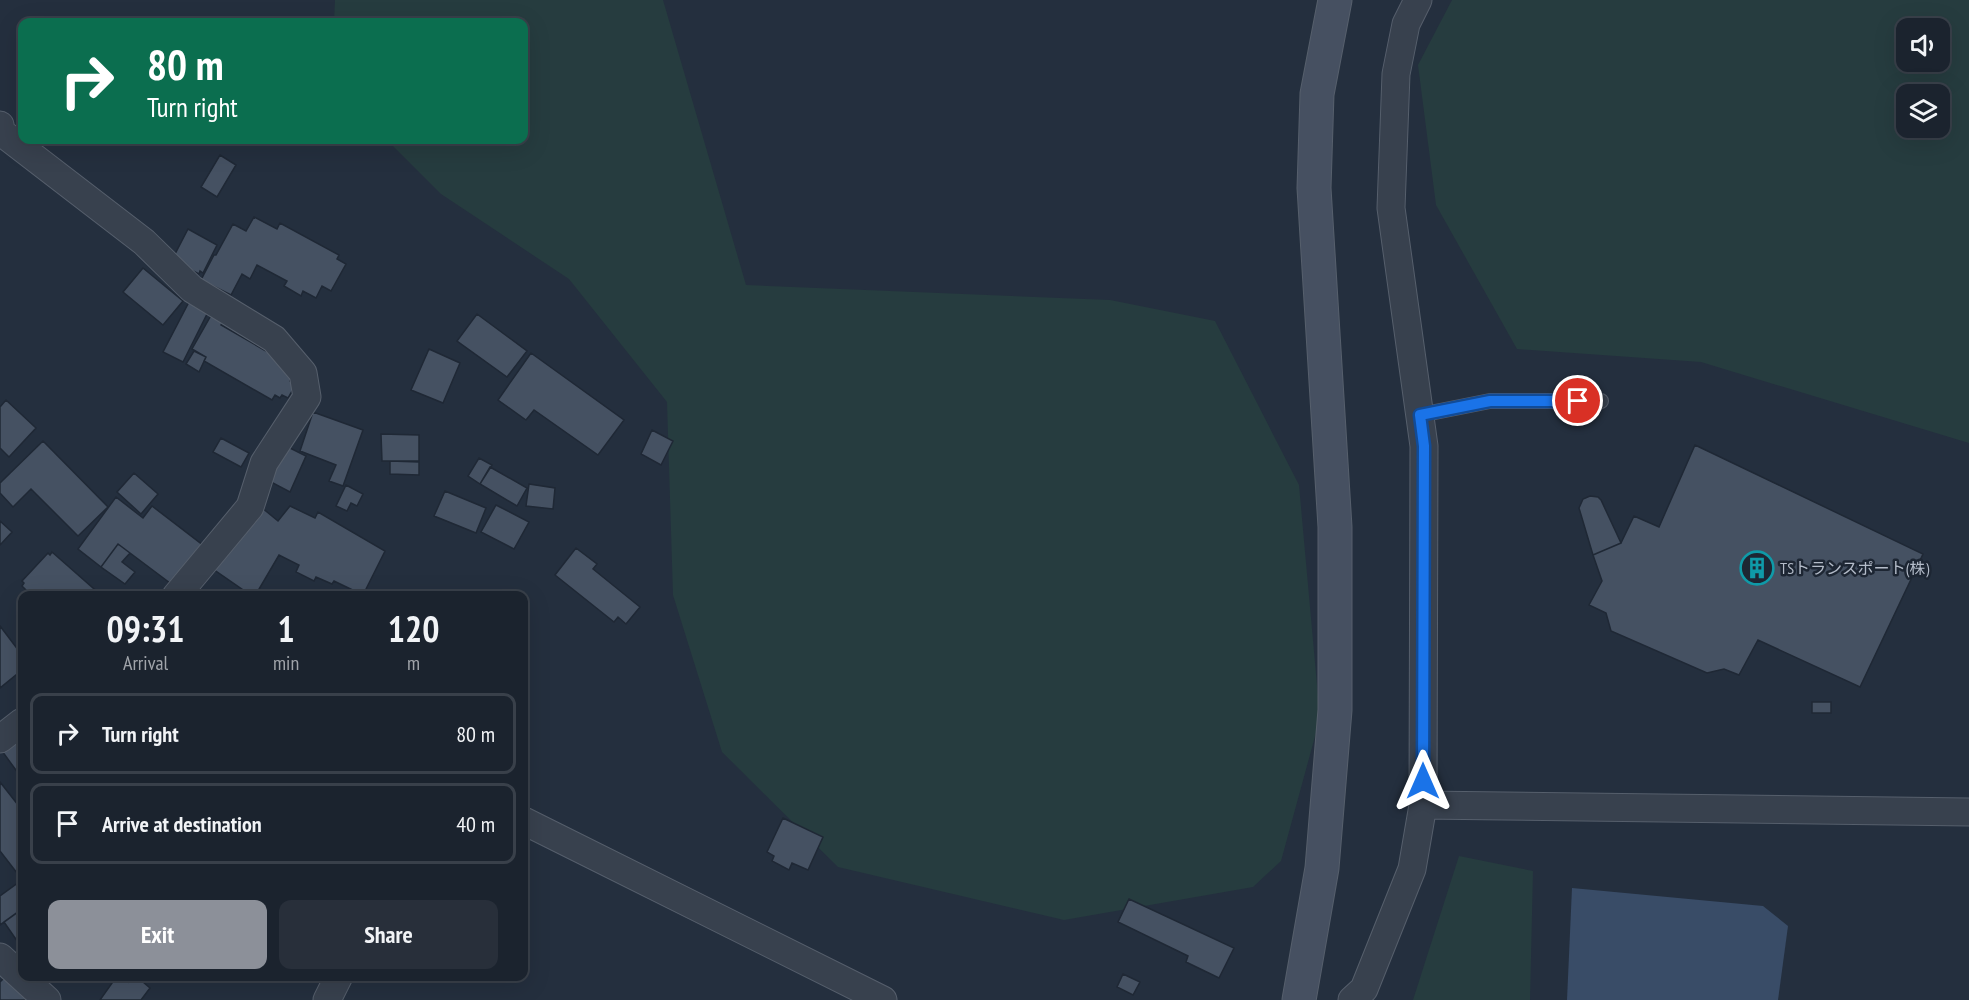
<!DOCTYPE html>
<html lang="en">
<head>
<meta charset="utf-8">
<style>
	:root { --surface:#1b232e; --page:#282f3a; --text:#f1f3f6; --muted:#a0a4aa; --line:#39404a; --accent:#8c9099 }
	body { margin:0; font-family:"PT Sans Narrow","Noto Sans JP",sans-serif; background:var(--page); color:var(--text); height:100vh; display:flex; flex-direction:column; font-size:22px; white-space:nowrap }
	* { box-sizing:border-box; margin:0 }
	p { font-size:20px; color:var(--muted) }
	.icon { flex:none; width:33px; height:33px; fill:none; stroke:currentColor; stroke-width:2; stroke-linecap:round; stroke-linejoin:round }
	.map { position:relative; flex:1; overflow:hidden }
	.details { position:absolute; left:18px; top:591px; width:510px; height:390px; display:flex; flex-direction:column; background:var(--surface); border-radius:12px; box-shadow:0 6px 24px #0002,0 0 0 2px var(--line) }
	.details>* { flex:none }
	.hud { position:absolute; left:18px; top:18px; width:510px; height:126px; border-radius:12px; box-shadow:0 6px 24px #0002,0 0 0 2px var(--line); background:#0b6e4f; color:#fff; overflow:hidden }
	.tools { position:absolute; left:1896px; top:18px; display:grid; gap:12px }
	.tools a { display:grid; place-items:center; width:54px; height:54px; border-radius:12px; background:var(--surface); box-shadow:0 6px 24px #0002,0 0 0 2px var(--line); font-size:30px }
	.pin { position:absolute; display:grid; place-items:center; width:51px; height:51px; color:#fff; margin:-26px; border:3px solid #fff; border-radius:50%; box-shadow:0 2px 6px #0007 }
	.me { position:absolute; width:66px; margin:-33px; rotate:0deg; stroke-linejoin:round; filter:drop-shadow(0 0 4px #0008) }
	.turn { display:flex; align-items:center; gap:21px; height:126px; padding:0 30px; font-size:27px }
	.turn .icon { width:78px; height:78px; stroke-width:2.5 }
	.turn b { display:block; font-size:42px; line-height:51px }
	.eta { display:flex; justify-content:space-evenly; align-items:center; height:102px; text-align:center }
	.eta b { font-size:36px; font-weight:700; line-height:42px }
	.action { display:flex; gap:12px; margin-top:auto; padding:12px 30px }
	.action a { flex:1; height:69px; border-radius:12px; background:var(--accent); color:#fff; font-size:24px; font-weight:700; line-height:69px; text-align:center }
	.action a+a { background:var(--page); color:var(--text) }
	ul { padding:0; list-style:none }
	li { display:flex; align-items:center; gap:18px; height:81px; margin:0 12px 9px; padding:0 18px; border:3px solid var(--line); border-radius:12px }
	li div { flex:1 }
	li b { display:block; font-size:22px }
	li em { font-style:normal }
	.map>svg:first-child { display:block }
	.green { fill:#263c3f; fill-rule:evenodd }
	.water { fill:#394c67 }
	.building { fill:#455162; stroke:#1f2835; stroke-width:1.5 }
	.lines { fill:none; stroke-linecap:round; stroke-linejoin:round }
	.lane-casing { stroke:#565f6c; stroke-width:16 }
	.street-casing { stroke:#565f6c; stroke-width:29 }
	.secondary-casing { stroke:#565f6c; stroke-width:35 }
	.lane { stroke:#38414e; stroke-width:14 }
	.street { stroke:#38414e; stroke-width:27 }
	.secondary { stroke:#465061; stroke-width:33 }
	.route-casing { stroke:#114b97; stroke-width:15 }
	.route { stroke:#1a73e8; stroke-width:10 }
	.labels { text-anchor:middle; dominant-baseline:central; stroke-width:5; stroke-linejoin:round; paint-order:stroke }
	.poi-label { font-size:16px; fill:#b4bcc9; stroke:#1d2633; text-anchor:start }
</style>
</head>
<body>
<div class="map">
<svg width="1969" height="1000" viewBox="0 0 1969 1000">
	<rect width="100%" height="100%" fill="#242f3e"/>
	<path class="green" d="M335,0H663L746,285L1110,300L1215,321L1299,485L1320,718L1281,861L1253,887L1064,920L838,867L722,752L673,595L667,402L569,279L441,194L387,140H524V22H334Z
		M1452,0H1969V443L1701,362L1517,349L1436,205L1418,65ZM1906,28H1940V62H1906ZM1906,94H1940V128H1906Z
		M1459,856L1533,871L1530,1000H1413Z"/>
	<path class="water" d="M1572,888L1763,906L1788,926L1778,1000H1567Z"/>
	<path class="building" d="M220,155L236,165L217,197L201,187Z
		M254,217L277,229L280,223L339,255L337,259L346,264L331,291L322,286L316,298L303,291L301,296L284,286L287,281L257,265L250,279L242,274L231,295L201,280L214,255H216L233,224L246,231Z
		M188,229L217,245L203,273L200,271L199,274L181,265L183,262L174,256Z
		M143,268L183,301L163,325L123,292Z
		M189,302L208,312L183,362L163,352Z
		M213,312L224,319L221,325L285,362L294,375L290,381L296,384L288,398L282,395L280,398L275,395L272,400L204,361L206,357L192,349Z
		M477,314L527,351L507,377L457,341Z
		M429,349L460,363L443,403L411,390Z
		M194,351L206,357L199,372L186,364Z
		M531,353L624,420L598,455L534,410L526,420L498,400Z
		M6,400L36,428L9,457L0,448V407Z
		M313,412L363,430L343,486L329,481L336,465L300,451Z
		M652,430L673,441L661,465L641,454Z
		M381,434L419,435V461H382Z
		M221,438L249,453L241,467L213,452Z
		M43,441L108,507L78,536L31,489L13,507L0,493V483Z
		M1695,445L1923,554L1860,687L1758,640L1739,675L1724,669L1707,673L1611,631L1606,613L1589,605L1602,581L1593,555L1621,543L1634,516L1659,527Z
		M286,446L306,456L290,492L269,481Z
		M479,458L492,465L480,484L468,476Z
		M390,461L419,462V475L390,474Z
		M490,467L527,488L517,506L480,484Z
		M134,473L158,494L141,514L117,492Z
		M529,484L555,488L553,509L526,506Z
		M346,485L363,494L357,506L351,503L347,511L336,506Z
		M445,491L486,508L476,533L434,516Z
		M1590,496L1598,497L1601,500L1621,543L1593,555L1579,508L1583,499Z
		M116,497L143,518L152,506L204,546L174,586L118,544L101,567L78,549Z
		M496,505L529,522L514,549L481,532Z
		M290,506L315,518L318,512L385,551L363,595L334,581L332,584L316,577L314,581L296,572L299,565L279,555L255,596H252L213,569L261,507L278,521Z
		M0,521L12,532L0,545Z
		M118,544L130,553L122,562L135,572L125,584L101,567Z
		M576,548L597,564L593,569L640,607L626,624L618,617L614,622L555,575Z
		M52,552L102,596H32L22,586L24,583L22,581L48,553L50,555Z
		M0,626L22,655V670L0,688Z
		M1812,702H1831V713H1812Z
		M22,737V776L21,777L2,751Z
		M0,782L22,810V869L17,873L0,851Z
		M783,818L823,837L808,870L792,863L789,870L772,861L774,856L767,852Z
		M22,880V909L0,925V896Z
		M1129,899L1234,948L1219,978L1186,962L1188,956L1118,922Z
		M22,909V948L4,922Z
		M1123,974L1140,982L1133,995L1117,987Z
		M7,975L34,1000H0V982Z
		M117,976H122L128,982L132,976H136L150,988L141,1000H100Z"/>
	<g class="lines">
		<g class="lane-casing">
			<path id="lane" d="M1420,415L1490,401H1601"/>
		</g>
		<g class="street-casing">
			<path id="street" d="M0,125L1,132L144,242L192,289L274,339L303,373L307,397L264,463L250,507L176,596
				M0,739L22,722
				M1423,805L1969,812
				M524,821L883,1000
				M0,957L47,1000
				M327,1000L339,976
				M1352,1000L1364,989L1412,869L1423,805L1424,446L1391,208L1396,74L1406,24L1418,0"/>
		</g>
		<g class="secondary-casing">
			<path id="secondary" d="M1299,1000L1322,868L1335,710V527L1314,188L1317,94L1335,0"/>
		</g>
		<use href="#lane" class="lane"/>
		<use href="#street" class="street"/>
		<use href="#secondary" class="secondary"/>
	</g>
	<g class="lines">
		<g class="route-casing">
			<path id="route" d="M1423,781L1424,446L1420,415L1490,401H1578"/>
		</g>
		<use href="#route" class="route"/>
	</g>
	<defs>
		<g id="building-ring" transform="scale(1.725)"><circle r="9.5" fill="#1d2633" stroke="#0f9aa8" stroke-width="1.5"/><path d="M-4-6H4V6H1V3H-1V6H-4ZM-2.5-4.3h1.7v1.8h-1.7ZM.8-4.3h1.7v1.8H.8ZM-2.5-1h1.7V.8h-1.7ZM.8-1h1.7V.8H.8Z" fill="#0f9aa8"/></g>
	</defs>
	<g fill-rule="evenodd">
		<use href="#building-ring" x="1757" y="568"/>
	</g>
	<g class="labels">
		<g class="poi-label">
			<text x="1780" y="568">TSトランスポート(株)</text>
		</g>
	</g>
</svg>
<div class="tools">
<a><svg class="icon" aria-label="sound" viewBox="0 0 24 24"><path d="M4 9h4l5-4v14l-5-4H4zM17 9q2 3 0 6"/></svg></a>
<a><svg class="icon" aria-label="layers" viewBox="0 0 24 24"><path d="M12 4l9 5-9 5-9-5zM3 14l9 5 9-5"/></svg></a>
</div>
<div class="pin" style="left:1578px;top:401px;background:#d93025"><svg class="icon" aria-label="arrive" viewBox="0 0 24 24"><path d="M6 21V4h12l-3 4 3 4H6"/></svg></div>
<svg class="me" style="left:1423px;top:781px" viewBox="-20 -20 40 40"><path d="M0-17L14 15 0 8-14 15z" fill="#1a73e8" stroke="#fff" stroke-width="4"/></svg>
<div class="hud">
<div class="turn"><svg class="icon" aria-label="right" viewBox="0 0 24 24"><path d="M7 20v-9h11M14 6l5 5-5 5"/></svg><div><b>80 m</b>Turn right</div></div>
</div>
<section class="details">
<div class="eta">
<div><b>09:31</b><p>Arrival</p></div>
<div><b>1</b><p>min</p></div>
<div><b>120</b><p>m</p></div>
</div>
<ul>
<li><svg class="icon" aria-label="right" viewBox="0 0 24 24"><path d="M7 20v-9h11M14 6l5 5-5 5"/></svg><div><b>Turn right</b></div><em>80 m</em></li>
<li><svg class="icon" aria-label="arrive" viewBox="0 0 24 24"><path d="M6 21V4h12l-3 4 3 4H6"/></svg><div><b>Arrive at destination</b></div><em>40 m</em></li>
</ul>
<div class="action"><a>Exit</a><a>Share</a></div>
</section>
</div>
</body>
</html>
